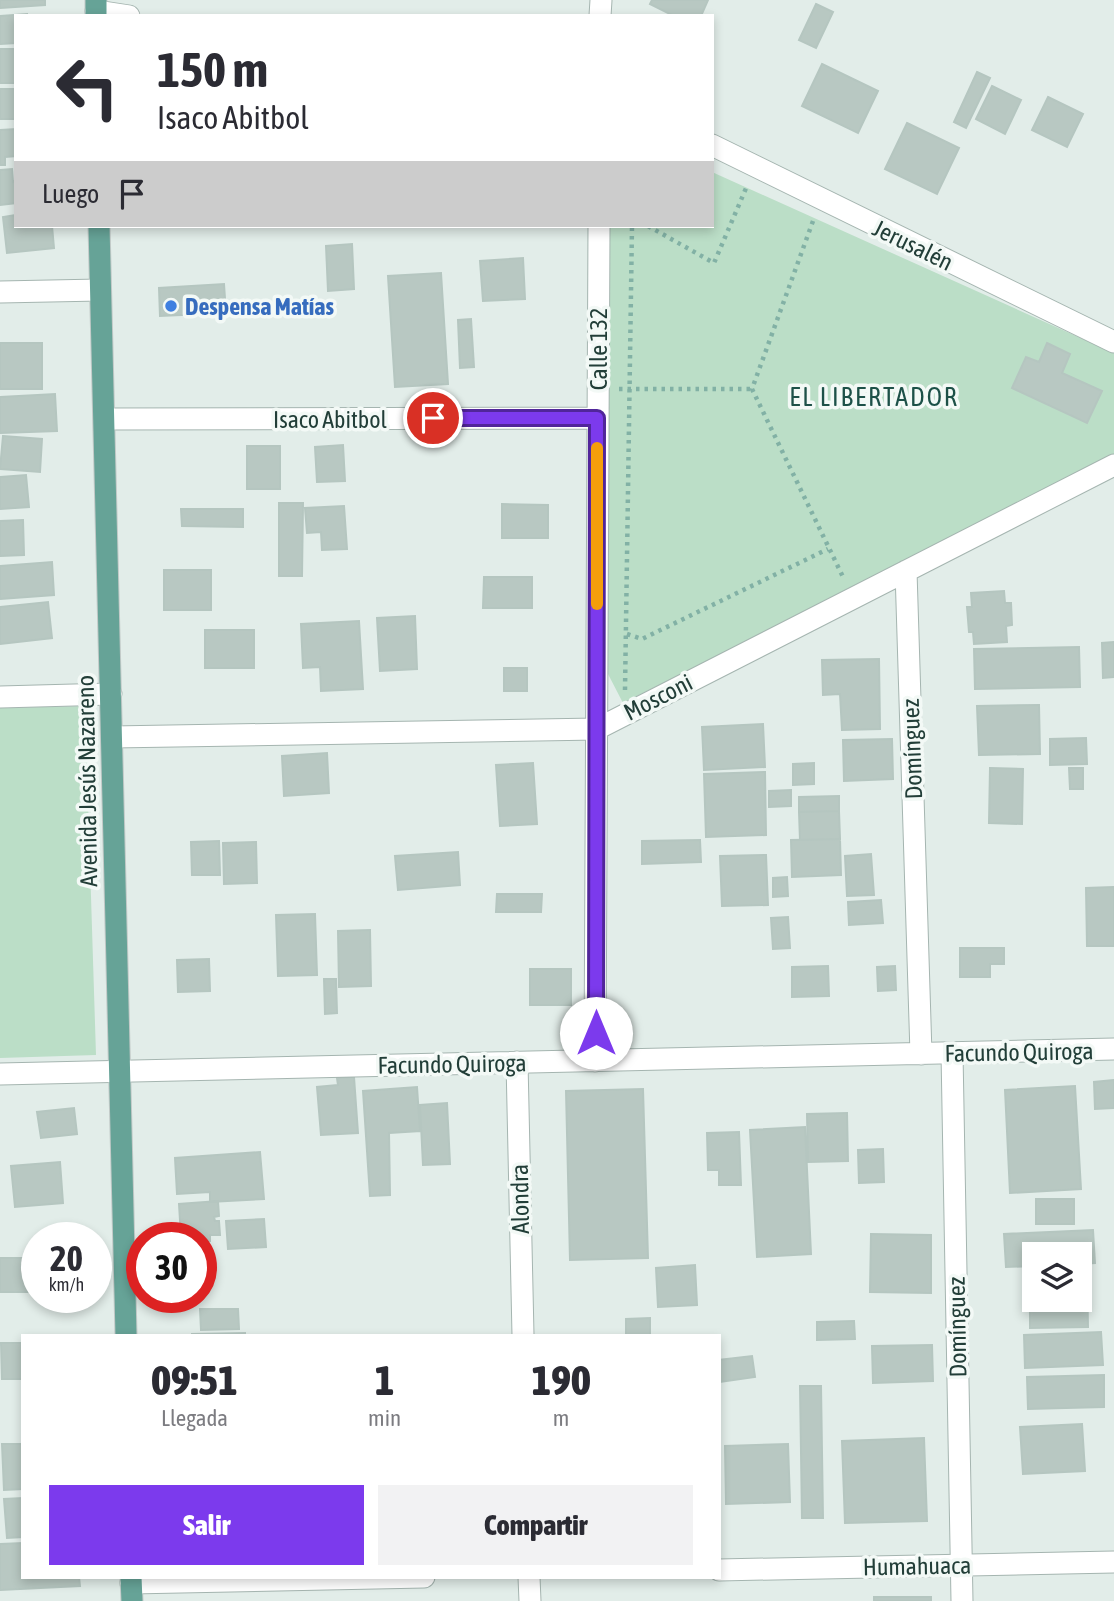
<!DOCTYPE html>
<html lang="es">
<head>
<meta charset="utf-8">
<style>
	:root { --surface:#fff; --page:#f2f2f3; --text:#2b2b33; --muted:#7c7c81; --accent:#7c3aed }
	body { margin:0; font-family:"Asap Condensed",sans-serif; background:var(--page); color:var(--text); height:100vh; display:flex; flex-direction:column; font-size:26px; white-space:nowrap }
	* { box-sizing:border-box; margin:0 }
	p { font-size:23px; color:var(--muted) }
	.icon { flex:none; width:38px; height:38px; fill:none; stroke:currentColor; stroke-width:2; stroke-linecap:round; stroke-linejoin:round }
	.map { position:relative; flex:1; overflow:hidden }
	.details { position:absolute; left:21px; top:1334px; width:700px; height:245px; display:flex; flex-direction:column; background:var(--surface); border-radius:0px; box-shadow:0 4px 10px #0003 }
	.details>* { flex:none }
	.hud { position:absolute; left:14px; top:14px; width:700px; height:214px; border-radius:0px; box-shadow:0 4px 10px #0003; background:#fff; color:var(--text); overflow:hidden }
	.controls { position:absolute; left:1022px; top:1242px; display:grid; gap:14px }
	.controls a { display:grid; place-items:center; width:70px; height:70px; border-radius:0px; background:var(--surface); box-shadow:0 4px 10px #0003; font-size:35px }
	.speed { position:absolute; left:21px; top:1222px; display:flex; gap:14px; font-size:35px; font-weight:700; text-align:center }
	.speed>* { display:grid; place-content:center; width:91px; height:91px; border-radius:50%; background:var(--surface); box-shadow:0 4px 10px #0003; line-height:1 }
	.speed small { font-size:18px; font-weight:400 }
	.speed .limit { border:10px solid #d22; background:#fff; color:#111 }
	.pin { position:absolute; display:grid; place-items:center; width:60px; height:60px; color:#fff; margin:-30px; border:4px solid #fff; border-radius:50%; box-shadow:0 2px 7px #0007 }
	.me { position:absolute; width:77px; margin:-38px; rotate:0deg; stroke-linejoin:round; filter:drop-shadow(0 0 5px #0008) }
	.turn { display:flex; align-items:center; gap:24px; height:147px; padding:0 28px; font-size:32px }
	.turn .icon { width:91px; height:91px; stroke-width:2.5 }
	.turn b { display:block; font-size:49px; line-height:60px }
	.then { display:flex; align-items:center; height:66px; padding:0 28px; background:#0003; gap:14px; font-size:26px }
	.eta { display:flex; justify-content:space-evenly; align-items:center; height:119px; text-align:center }
	.eta b { font-size:42px; font-weight:800; line-height:49px }
	.cta { display:flex; gap:14px; margin-top:auto; padding:14px 28px }
	.cta a { flex:1; height:80px; border-radius:0px; background:var(--accent); color:#fff; font-size:28px; font-weight:800; line-height:80px; text-align:center }
	.cta a+a { background:var(--page); color:var(--text) }
	.map>svg:first-child { display:block }
	.green { fill:#bbdec7 }
	.building { fill:#b8c8c2; stroke:#b5c6c0; stroke-width:2 }
	.lines { fill:none; stroke-linecap:round; stroke-linejoin:round }
	.minor-casing { stroke:#a5b5b0; stroke-width:23 }
	.major-casing { stroke:#c1c9c7; stroke-width:23 }
	.path { stroke:#82b1a5; stroke-width:4.5; stroke-dasharray:3.5 5; stroke-linecap:butt }
	.minor { stroke:#fff; stroke-width:21 }
	.major { stroke:#66a397; stroke-width:21 }
	.route-casing { stroke:#51269a; stroke-width:18 }
	.route { stroke:#7c3aed; stroke-width:12 }
	.slow { stroke:#f59e0b; stroke-width:12 }
	.shop-dot { fill:#3f7fe0; stroke:#f3f9f6; stroke-width:2.5 }
	.labels { text-anchor:middle; dominant-baseline:central; stroke-width:7; stroke-linejoin:round; paint-order:stroke }
	.street-label { font-size:24px; fill:#223e38; stroke:#f3f9f6 }
	.shop-label { font-size:24px; font-weight:bold; fill:#366cbe; stroke:#f3f9f6; text-anchor:start }
	.neighbourhood-label { font-size:26px; letter-spacing:2px; fill:#1d5148; stroke:#f3f9f6 }
</style>
</head>
<body>
<div class="map">
<svg width="1114" height="1601" viewBox="0 0 1114 1601">
	<rect width="100%" height="100%" fill="#e2ede9"/>
	<path class="green" d="M712,172L1114,353V460L623,703L608,674L607,226H712Z
		M85,706L96,1055L0,1058V708Z"/>
	<path class="building" d="M0,0H45V5L0,8Z
		M652,0H708L701,16H674L650,4Z
		M816,4L833,12L816,48L799,40Z
		M28,14L16,16V43L0,44V16Z
		M0,49H16V83H0Z
		M822,64L878,91L858,133L802,106Z
		M977,72L990,78L966,128L954,122Z
		M992,86L1021,100L1005,134L976,119Z
		M0,89H16V119H0Z
		M1048,97L1083,114L1067,147L1032,130Z
		M907,123L959,148L937,194L885,169Z
		M16,129V156L5,157V165H0V130Z
		M12,169L13,182L16,181V203L0,205V170Z
		M16,215V226H52L54,248L7,253L3,217Z
		M352,244L354,289L328,291L326,246Z
		M523,258L525,299L483,301L480,261Z
		M441,273L448,384L395,387L388,276Z
		M224,284L226,313L160,316L159,288Z
		M471,319L474,367L460,368L458,320Z
		M0,343H42V389H0Z
		M1047,343L1070,354L1062,373L1102,391L1087,423L1012,388L1026,357L1039,362Z
		M55,394L57,431L0,433V397Z
		M3,436L42,439L40,472L0,469Z
		M343,445L345,481L317,482L315,447Z
		M247,446H280V489H247Z
		M26,475L29,507L0,509V477Z
		M279,503H303L302,576H279Z
		M502,504L548,505V538H502Z
		M344,506L347,549L322,550L321,532L307,533L305,508Z
		M181,509H243V527L182,526Z
		M23,520L24,555L0,556V521Z
		M52,562L54,595L0,599V566Z
		M164,570H211V610H164Z
		M484,577H532V608H483Z
		M1004,591L1005,603H1011L1012,625L1006,626L1007,642L974,644L973,632H969L967,607H972L971,593Z
		M48,602L52,638L0,644V607Z
		M415,616L417,669L380,671L377,618Z
		M359,621L363,689L321,691L320,667L303,668L301,624Z
		M205,630H254V668H205Z
		M1114,642V677L1103,678L1102,643Z
		M1079,647L1080,687L975,689L974,649Z
		M879,659L880,729L842,730L840,694L823,695L822,660Z
		M504,668H527V691H504Z
		M1039,705L1040,754L979,755L977,706Z
		M763,724L765,767L704,770L702,727Z
		M1086,738L1087,764L1050,765V739Z
		M892,739L893,779L844,781L843,740Z
		M327,753L329,793L284,796L282,756Z
		M533,763L537,824L500,826L496,765Z
		M814,763V784L793,785V764Z
		M990,768L1023,769L1022,824L989,823Z
		M1069,768H1083V789H1070Z
		M765,772L766,835L706,837L704,774Z
		M791,790V806L769,807V791Z
		M839,796V811L799,812V797Z
		M839,811L840,839L800,840L799,812Z
		M840,839L841,875L792,877L791,840Z
		M700,840L701,862L642,864V841Z
		M219,841L220,875H192L191,842Z
		M256,842L257,883L224,884L223,843Z
		M458,852L460,885L398,890L395,856Z
		M871,854L874,895L847,896L845,856Z
		M766,855L768,905L722,906L720,856Z
		M787,877L788,896L773,897V878Z
		M1114,887V946H1087L1086,888Z
		M497,894H542L541,912H496Z
		M881,900L883,923L849,925L848,902Z
		M315,914L317,975L278,976L276,915Z
		M788,917L790,948L773,949L771,918Z
		M370,930L371,986L339,987L338,931Z
		M960,948H1004V964H990V977H960Z
		M209,959L210,991L178,992L177,960Z
		M828,966L829,996L792,997V967Z
		M895,966L896,990L878,991L877,967Z
		M530,969H571V1005H530Z
		M324,979H336L337,1013L325,1014Z
		M354,1077L358,1133L321,1135L317,1087L338,1085L337,1078Z
		M1114,1080V1108L1095,1109L1094,1082Z
		M1075,1086L1081,1189L1010,1193L1005,1090Z
		M417,1087L420,1131L389,1133L390,1195L370,1196L363,1091Z
		M643,1089L648,1258L570,1260L566,1091Z
		M447,1103L450,1164L423,1165L420,1105Z
		M74,1108L77,1134L41,1138L37,1112Z
		M847,1113L848,1161L808,1162L807,1114Z
		M805,1127L811,1254L757,1257L750,1130Z
		M739,1132L741,1185H719V1170H708L707,1133Z
		M883,1149L884,1182L859,1183L858,1150Z
		M260,1152L264,1199L210,1202V1192L177,1194L175,1158Z
		M60,1162L63,1203L15,1207L11,1166Z
		M1036,1199H1074V1224H1036Z
		M218,1201L219,1216L214,1217L215,1221H219L220,1235H210V1241H201V1237H181L179,1204Z
		M264,1219L266,1247L228,1249L226,1221Z
		M1093,1230L1095,1263L1080,1264V1255H1034V1266L1006,1267L1004,1234Z
		M871,1234L931,1235V1293L870,1292Z
		M0,1258H37V1292H0Z
		M695,1265L697,1305L658,1307L656,1268Z
		M1080,1273H1087L1088,1327L1030,1328V1274H1034V1300H1080Z
		M200,1309H238L239,1329L201,1330Z
		M650,1318V1335H626V1319Z
		M854,1321L855,1339L817,1340V1322Z
		M1101,1332L1103,1365L1025,1368L1024,1335Z
		M245,1333V1335H192V1334Z
		M1,1343H23V1379H2Z
		M932,1345L933,1381L873,1383L872,1346Z
		M752,1356L755,1377L719,1382V1360Z
		M1104,1375V1407L1028,1409L1027,1377Z
		M800,1386H821L823,1518H802Z
		M1082,1424L1085,1471L1023,1474L1020,1427Z
		M924,1438L927,1521L845,1523L842,1441Z
		M2,1444H23V1489L4,1490Z
		M788,1444L790,1502L726,1504L725,1446Z
		M23,1498V1537L7,1538L4,1499Z
		M23,1543V1577H79L80,1586L0,1590V1544Z
		M874,1597H931V1601H874Z"/>
	<g class="lines">
		<g class="minor-casing">
			<path id="minor" d="M96,11L129,16
				M600,16L601,0
				M712,145L1114,342
				M0,292L100,290
				M105,419L597,418
				M906,571L921,1054
				M0,697L111,694
				M112,737L597,729L1114,465
				M952,1053L962,1601
				M595,1061L599,226
				M517,1062L523,1335
				M0,1074L1114,1049
				M719,1570L1114,1562
				M529,1577L530,1601
				M131,1583L424,1577"/>
		</g>
		<g class="major-casing">
			<path id="major" d="M96,0V16
				M99,226L126,1335
				M131,1577L132,1601"/>
		</g>
		<path class="path" d="M813,221L752,389L844,579
			M648,226L714,263L747,186
			M619,389H752
			M627,634L642,639L828,549
			M625,690L632,226"/>
		<use href="#minor" class="minor"/>
		<use href="#major" class="major"/>
	</g>
	<g class="lines">
		<g class="route-casing">
			<path id="route" d="M433,418H597L596,1033"/>
		</g>
		<use href="#route" class="route"/>
		<path class="slow" d="M597,448V604"/>
	</g>
	<circle class="shop-dot" cx="171" cy="306" r="7"/>
	<g class="labels">
		<g class="street-label">
			<text transform="translate(913 245) rotate(26)">Jerusalén</text>
			<text transform="translate(598 349) rotate(-90)">Calle 132</text>
			<text x="330" y="419">Isaco Abitbol</text>
			<text transform="translate(658 697) rotate(-27)">Mosconi</text>
			<text transform="translate(912 749) rotate(-92)">Domínguez</text>
			<text transform="translate(87 781) rotate(-91)">Avenida Jesús Nazareno</text>
			<text transform="translate(1019 1052) rotate(-1)">Facundo Quiroga</text>
			<text transform="translate(452 1064) rotate(-1)">Facundo Quiroga</text>
			<text transform="translate(520 1199) rotate(-91)">Alondra</text>
			<text transform="translate(957 1327) rotate(-91)">Domínguez</text>
			<text transform="translate(917 1566) rotate(-1)">Humahuaca</text>
		</g>
		<g class="shop-label">
			<text x="185" y="306">Despensa Matías</text>
		</g>
		<g class="neighbourhood-label">
			<text x="874" y="397">EL LIBERTADOR</text>
		</g>
	</g>
</svg>
<div class="controls">
<a><svg class="icon" aria-label="layers" viewBox="0 0 24 24"><path d="M12 4l9 5-9 5-9-5zM3 14l9 5 9-5"/></svg></a>
</div>
<div class="speed"><div>20<small>km/h</small></div><div class="limit">30</div></div>
<div class="pin" style="left:433px;top:418px;background:#d93025"><svg class="icon" aria-label="arrive" viewBox="0 0 24 24"><path d="M6 21V4h12l-3 4 3 4H6"/></svg></div>
<svg class="me" style="left:596px;top:1033px" viewBox="-20 -20 40 40"><circle r="19" fill="#fff"/><path d="M0-13L10 11 0 6-10 11z" fill="#7c3aed"/></svg>
<div class="hud">
<div class="turn"><svg class="icon" aria-label="left" viewBox="0 0 24 24"><path d="M17 20v-9H6M10 6l-5 5 5 5"/></svg><div><b>150 m</b>Isaco Abitbol</div></div>
<div class="then">Luego<svg class="icon" aria-label="arrive" viewBox="0 0 24 24"><path d="M6 21V4h12l-3 4 3 4H6"/></svg></div>
</div>
<section class="details">
<div class="eta">
<div><b>09:51</b><p>Llegada</p></div>
<div><b>1</b><p>min</p></div>
<div><b>190</b><p>m</p></div>
</div>
<div class="cta"><a>Salir</a><a>Compartir</a></div>
</section>
</div>
</body>
</html>
